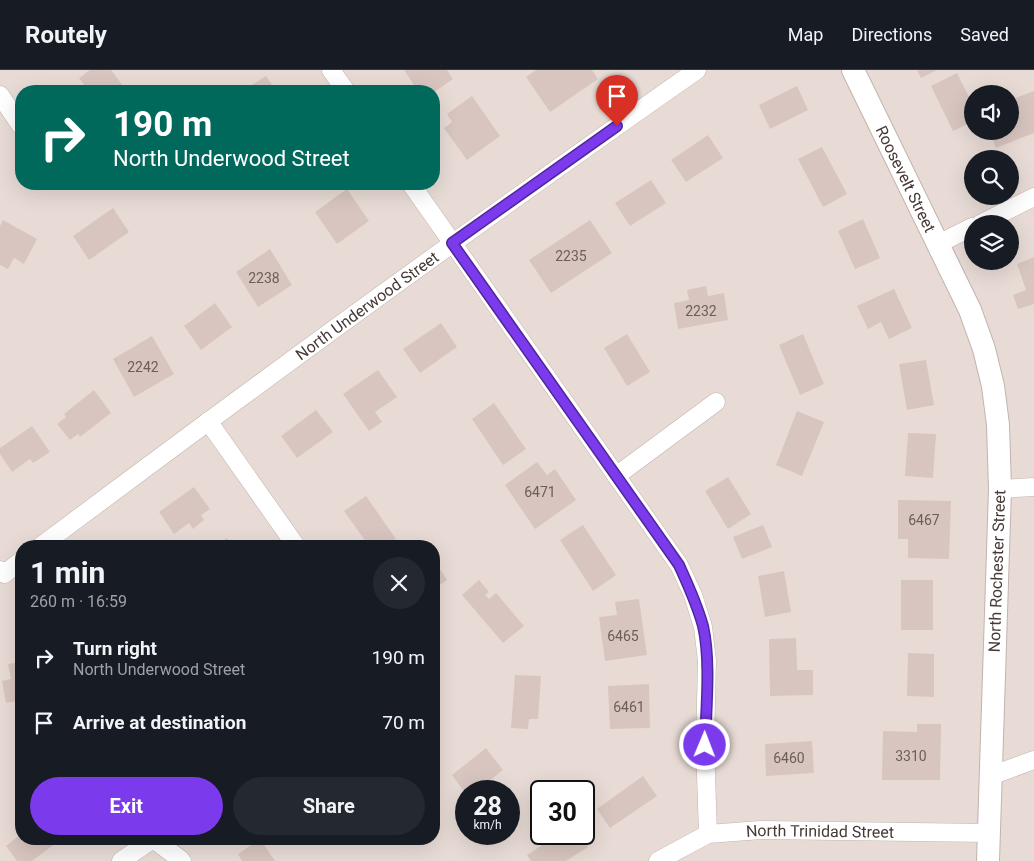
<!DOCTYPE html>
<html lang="en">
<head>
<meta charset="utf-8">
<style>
	:root { --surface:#171b24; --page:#242831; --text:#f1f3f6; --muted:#9ea1a6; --line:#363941; --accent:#7c3aed }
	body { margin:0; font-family:Roboto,sans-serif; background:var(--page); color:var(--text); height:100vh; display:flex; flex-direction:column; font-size:19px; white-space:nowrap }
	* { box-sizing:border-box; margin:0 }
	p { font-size:16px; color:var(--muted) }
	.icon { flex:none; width:28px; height:28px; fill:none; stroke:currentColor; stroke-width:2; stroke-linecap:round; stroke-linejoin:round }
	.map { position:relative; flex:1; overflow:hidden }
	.details { position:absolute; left:15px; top:470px; width:425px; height:305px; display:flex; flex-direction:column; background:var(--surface); border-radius:20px; box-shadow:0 5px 20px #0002 }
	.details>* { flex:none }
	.banner { position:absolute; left:15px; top:15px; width:425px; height:105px; border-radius:20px; box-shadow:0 5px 20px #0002; background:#00695c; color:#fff; overflow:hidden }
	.fabs { position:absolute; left:964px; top:15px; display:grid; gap:10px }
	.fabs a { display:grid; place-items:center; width:55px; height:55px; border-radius:50%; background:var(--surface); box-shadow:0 5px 20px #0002; font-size:25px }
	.speed { position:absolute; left:455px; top:710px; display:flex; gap:10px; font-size:25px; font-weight:700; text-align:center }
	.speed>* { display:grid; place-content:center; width:65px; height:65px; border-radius:50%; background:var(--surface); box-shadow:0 5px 20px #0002; line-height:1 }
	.speed small { font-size:12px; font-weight:400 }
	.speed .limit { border:2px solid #111; border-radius:8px; background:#fff; color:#111 }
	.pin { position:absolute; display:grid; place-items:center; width:42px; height:42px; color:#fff; margin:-51px -21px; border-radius:50% 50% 50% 0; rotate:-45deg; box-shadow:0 0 5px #0007 }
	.pin .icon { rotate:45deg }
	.me { position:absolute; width:55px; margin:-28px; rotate:1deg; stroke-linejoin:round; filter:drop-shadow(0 0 4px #0008) }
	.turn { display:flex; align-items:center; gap:18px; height:105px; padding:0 15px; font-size:22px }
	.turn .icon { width:65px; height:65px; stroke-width:2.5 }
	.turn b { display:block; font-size:35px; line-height:42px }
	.round { display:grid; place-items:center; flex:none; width:52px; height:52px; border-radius:26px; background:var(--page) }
	.summary { display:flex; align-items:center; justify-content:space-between; height:85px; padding:0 15px }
	h1 { font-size:30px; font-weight:700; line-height:38px }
	.cta { display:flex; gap:10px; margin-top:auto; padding:10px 15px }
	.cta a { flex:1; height:58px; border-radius:30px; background:var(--accent); color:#fff; font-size:20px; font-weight:700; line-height:58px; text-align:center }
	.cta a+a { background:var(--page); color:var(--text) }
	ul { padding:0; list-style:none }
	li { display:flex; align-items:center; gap:15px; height:65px; padding:0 15px }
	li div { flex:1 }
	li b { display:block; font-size:19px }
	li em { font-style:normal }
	header { display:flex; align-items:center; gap:30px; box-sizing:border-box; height:70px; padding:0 25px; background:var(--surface); border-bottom:1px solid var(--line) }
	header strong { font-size:24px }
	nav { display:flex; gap:28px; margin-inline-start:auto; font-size:18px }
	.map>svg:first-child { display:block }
	.residential { fill:#e8dbd5; fill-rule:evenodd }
	.building { fill:#d8c5c0 }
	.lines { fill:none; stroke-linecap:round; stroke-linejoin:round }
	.minor-casing { stroke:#c2b3ad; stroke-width:19 }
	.tertiary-casing { stroke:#c2b3ad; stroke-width:24 }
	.minor { stroke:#fff; stroke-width:18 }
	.tertiary { stroke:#fff; stroke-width:22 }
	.route-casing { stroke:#51269a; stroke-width:12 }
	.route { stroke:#7c3aed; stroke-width:9 }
	.labels { text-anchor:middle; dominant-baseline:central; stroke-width:5; stroke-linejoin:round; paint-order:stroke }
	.number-label { font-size:14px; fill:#6b5d58 }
	.street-label { font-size:16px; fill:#473a36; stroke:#fff }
</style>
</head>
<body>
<header>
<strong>Routely</strong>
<nav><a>Map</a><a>Directions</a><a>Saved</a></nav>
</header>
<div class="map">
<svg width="1034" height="791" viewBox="0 0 1034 791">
	<rect width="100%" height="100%" fill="#f4ebe7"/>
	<path class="residential" d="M0,0H1034V791H0ZM21,21H434V114H21ZM972,24H1010V61H972ZM972,89H1010V126H972ZM972,154H1010V191H972ZM21,476H434V769H21ZM466,721H509V764H466ZM541,721H584V764H541Z"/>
	<path class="building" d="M90,0H111L127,21H89L79,8Z
		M404,0H447L453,9L434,22V21H418Z
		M536,0H592L598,9L550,42L526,7Z
		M917,0H937L921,8Z
		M957,3L972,33L965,36L972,52L953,61L931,16Z
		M266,6L276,21H242Z
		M797,16L808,40L770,59L759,35Z
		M1034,21V63L996,78L989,61H1010V47L1019,44L1013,29Z
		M472,26L500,66L467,90L444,58L452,52L447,44Z
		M708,65L723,88L686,112L671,90Z
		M822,77L847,124L823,137L798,89Z
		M651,110L666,133L630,156L615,133Z
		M347,119L369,151L337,174L315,142Z
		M113,138L129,162L89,190L73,166Z
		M863,149L880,188L855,199L838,161Z
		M3,150L37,169L24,194L14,188L8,199L0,195V156Z
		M590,150L612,183L551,223L529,190Z
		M270,179L292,215L258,237L236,202Z
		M1034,187V234L1018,239L1013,225L1026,220L1017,194Z
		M706,216L708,226L724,223L728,250L678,259L674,233L689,230L687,220Z
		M894,219L912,258L889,269L881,252L868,259L857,236Z
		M215,233L232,257L201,280L184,256Z
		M441,253L457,277L420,303L403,279Z
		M627,264L650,302L627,316L604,278Z
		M803,264L824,314L800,325L779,275Z
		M152,266L174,304L134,327L113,289Z
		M926,290L934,335L907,340L899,294Z
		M378,300L397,327L375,342L382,352L369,361L343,324Z
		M94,320L111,343L80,367L78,364L70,370L57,354L66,347L64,344Z
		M494,333L526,379L503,395L472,349Z
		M316,340L333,362L297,388L281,366Z
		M797,341L824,352L802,406L776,395Z
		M32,356L50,382L33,393L30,389L12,402L0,384V378Z
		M908,363L936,364L933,408L905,406Z
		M537,392L547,405L555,399L576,430L535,459L505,415Z
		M728,407L751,444L728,459L705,421Z
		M194,417L210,439L201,445L204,450L193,459L189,453L174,464L159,442Z
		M366,426L396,469L386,476H369L344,441Z
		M898,430L951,431L949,489L908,488V469H898Z
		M583,455L616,505L593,521L560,470Z
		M763,455L772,477L742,489L733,467Z
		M227,468L232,476H215Z
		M434,490L447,510L434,519Z
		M784,501L791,542L765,547L758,506Z
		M479,510L489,522L485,525L489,529L496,523L524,556L503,573L462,525Z
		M901,510H933V560H901Z
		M639,529L647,585L605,591L599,547L617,545L615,532Z
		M796,568L797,600H813V625L770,626L769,569Z
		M908,583L934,584V627L907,626Z
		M21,592V619L15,620L17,631L6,633L2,611L11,609L8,594Z
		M515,605L541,606L538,649H529L528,659L511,658Z
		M649,614L650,658L610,659L608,616Z
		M917,654H941L940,710H882L883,661L917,662Z
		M812,671L814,703L766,706L765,674Z
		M486,678L503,700L476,721H466V724L452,705Z
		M643,706L657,726L610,758L597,739Z
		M21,764V769H53L56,773L32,791H17L6,776Z
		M559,764H565L569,769L576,764H579L588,777L566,791H531L527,785Z
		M260,769L275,791H242L238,784Z"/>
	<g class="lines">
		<g class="minor-casing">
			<g id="minor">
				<path d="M331,0L346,21"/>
				<path d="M0,25L21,56"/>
				<path d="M411,114L679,495L693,525L703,557L707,591L705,675L708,764"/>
				<path d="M980,154L1034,127"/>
				<path d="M938,174L972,157"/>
				<path d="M208,351L296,476"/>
				<path d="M616,406L716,332"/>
				<path d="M1000,419L1034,417"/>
				<path id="s1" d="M41,476C257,314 475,155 697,0"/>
				<path d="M0,500L4,504L21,491"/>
				<path d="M990,706L1034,690"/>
				<path d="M121,791L153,769L180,789L182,791"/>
				<path id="s2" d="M658,791L708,764L761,760L989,763"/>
			</g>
		</g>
		<g class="tertiary-casing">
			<g id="tertiary">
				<path id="s3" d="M853,0L970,240L984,279L993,316L998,355L1000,419L988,791"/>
			</g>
		</g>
		<use href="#minor" class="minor"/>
		<use href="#tertiary" class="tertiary"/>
	</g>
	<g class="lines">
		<g class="route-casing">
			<path id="route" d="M617,56L452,173L679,495C688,515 697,534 703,556C711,591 706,639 705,675"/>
		</g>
		<use href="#route" class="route"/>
	</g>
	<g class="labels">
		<g class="number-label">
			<text x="571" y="186">2235</text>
			<text x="264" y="208">2238</text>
			<text x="701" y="241">2232</text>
			<text x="143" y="297">2242</text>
			<text x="540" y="422">6471</text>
			<text x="924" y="450">6467</text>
			<text x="623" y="566">6465</text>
			<text x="629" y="637">6461</text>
			<text x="911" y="686">3310</text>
			<text x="789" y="688">6460</text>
		</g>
		<g class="street-label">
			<text stroke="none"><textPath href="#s3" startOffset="121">Roosevelt Street</textPath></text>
			<text stroke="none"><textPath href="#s1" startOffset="405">North Underwood Street</textPath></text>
			<text transform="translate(997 501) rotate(-88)">North Rochester Street</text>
			<text stroke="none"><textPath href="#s2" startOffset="169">North Trinidad Street</textPath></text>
		</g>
	</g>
</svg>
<div class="fabs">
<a><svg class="icon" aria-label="sound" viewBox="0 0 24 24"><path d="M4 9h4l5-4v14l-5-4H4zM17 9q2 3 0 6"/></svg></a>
<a><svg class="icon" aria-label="search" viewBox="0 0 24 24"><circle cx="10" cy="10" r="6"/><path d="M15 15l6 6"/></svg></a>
<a><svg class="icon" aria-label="layers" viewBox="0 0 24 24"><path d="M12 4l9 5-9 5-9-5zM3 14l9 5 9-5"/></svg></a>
</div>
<div class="speed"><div>28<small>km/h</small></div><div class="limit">30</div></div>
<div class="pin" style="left:617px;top:56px;background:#d93025"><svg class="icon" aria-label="arrive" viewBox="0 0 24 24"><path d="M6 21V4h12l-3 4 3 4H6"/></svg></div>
<svg class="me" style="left:705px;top:675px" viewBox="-20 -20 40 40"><circle r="17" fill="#7c3aed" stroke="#fff" stroke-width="3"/><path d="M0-11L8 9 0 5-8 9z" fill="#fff"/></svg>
<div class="banner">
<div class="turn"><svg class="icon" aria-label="right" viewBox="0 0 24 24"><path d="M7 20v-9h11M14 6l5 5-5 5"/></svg><div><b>190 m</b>North Underwood Street</div></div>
</div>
<section class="details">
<div class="summary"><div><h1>1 min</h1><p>260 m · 16:59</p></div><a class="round"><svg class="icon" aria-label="close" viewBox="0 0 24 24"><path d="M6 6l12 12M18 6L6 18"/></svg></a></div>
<ul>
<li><svg class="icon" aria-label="right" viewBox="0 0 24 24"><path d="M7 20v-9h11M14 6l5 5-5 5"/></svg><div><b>Turn right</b><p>North Underwood Street</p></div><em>190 m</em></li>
<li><svg class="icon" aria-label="arrive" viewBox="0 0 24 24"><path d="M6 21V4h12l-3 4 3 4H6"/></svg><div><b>Arrive at destination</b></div><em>70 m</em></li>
</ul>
<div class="cta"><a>Exit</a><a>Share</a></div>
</section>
</div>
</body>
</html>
